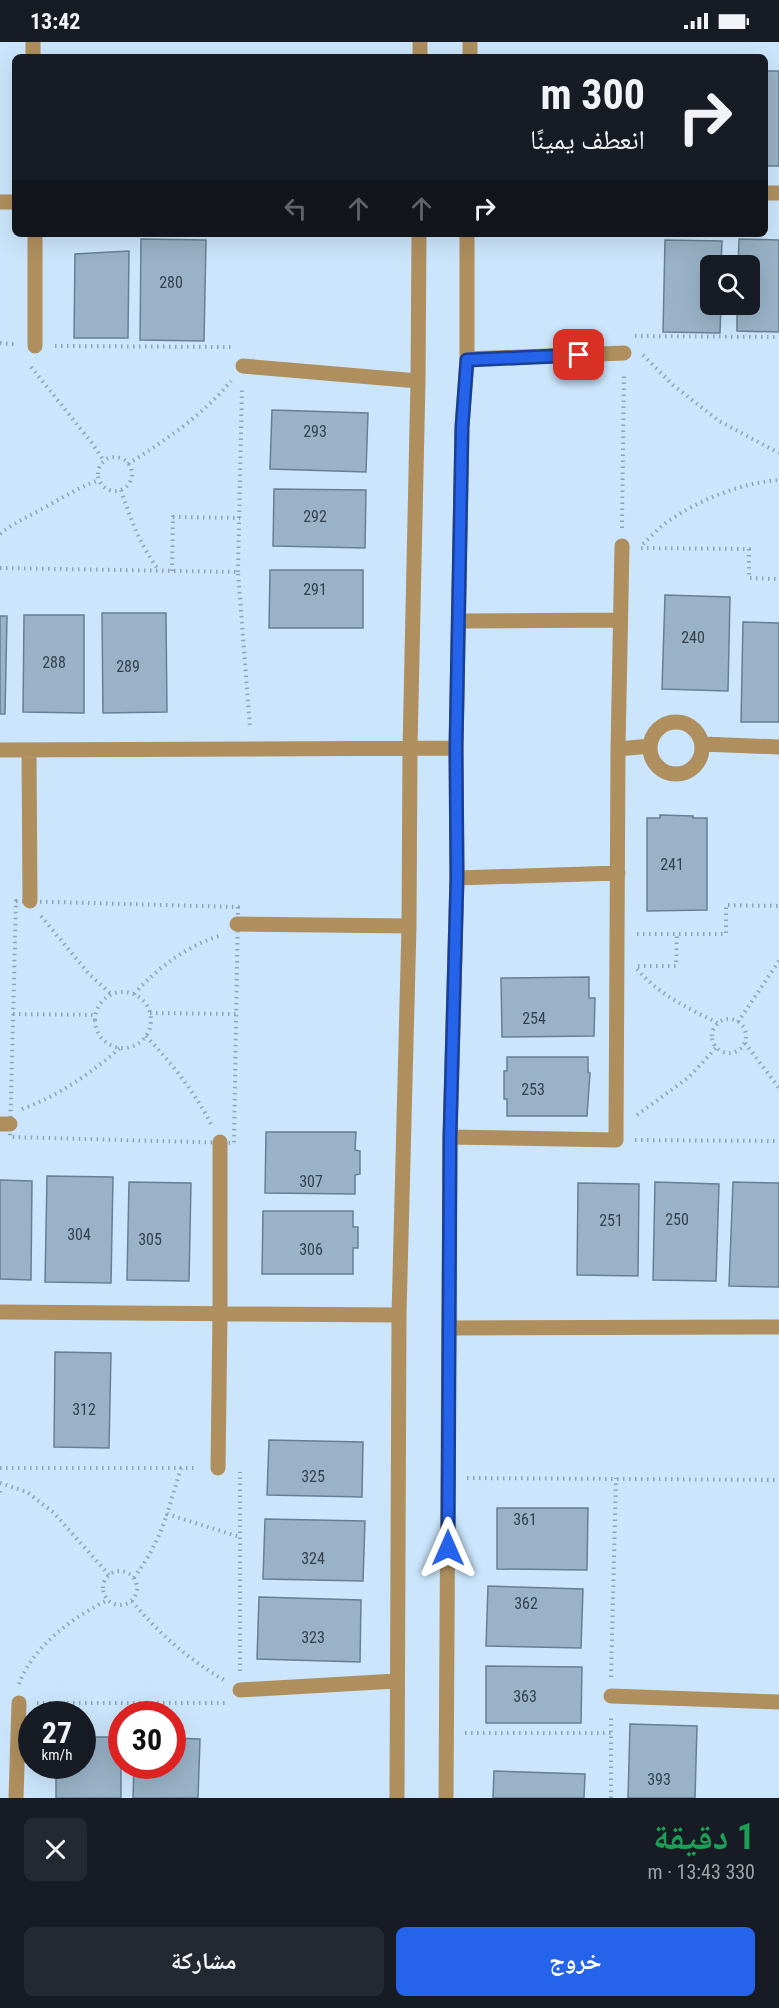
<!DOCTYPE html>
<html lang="ar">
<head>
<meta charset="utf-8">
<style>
	:root { --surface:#171b24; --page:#242831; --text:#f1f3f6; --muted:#9ea1a6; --accent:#2563eb }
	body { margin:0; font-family:"Roboto Condensed","Noto Naskh Arabic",sans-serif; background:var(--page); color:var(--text); direction:rtl; height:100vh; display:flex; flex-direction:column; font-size:22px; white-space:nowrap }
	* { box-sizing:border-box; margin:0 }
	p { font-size:20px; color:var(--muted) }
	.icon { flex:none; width:33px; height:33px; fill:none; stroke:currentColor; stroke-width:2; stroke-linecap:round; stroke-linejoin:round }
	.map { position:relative; height:1756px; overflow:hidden; direction:ltr }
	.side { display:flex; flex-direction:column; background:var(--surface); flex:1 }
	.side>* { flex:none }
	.hud { position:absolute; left:12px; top:12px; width:756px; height:183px; border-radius:9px; box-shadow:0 6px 24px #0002; direction:rtl; background:#171b24; color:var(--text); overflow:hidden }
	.buttons { position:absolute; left:700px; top:213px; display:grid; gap:12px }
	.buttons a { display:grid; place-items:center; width:60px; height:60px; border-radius:9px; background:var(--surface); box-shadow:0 6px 24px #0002; font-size:30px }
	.speed { position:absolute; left:18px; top:1659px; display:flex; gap:12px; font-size:30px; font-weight:700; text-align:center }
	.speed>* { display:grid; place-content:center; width:78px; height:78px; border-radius:50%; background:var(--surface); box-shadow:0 6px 24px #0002; line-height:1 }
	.speed small { font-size:15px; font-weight:400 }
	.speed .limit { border:9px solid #d22; background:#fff; color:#111 }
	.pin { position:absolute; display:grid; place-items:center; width:51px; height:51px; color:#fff; margin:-26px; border-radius:12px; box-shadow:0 3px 9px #0006 }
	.me { position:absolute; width:66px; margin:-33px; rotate:0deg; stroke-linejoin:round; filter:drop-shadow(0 0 4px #0008) }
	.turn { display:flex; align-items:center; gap:21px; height:126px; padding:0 24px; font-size:27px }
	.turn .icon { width:78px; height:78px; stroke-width:2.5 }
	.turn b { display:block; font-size:42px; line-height:51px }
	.lanes { display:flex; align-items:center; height:57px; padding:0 24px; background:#0003; justify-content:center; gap:30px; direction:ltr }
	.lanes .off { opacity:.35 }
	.round { display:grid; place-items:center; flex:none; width:63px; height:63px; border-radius:9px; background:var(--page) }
	.headline { display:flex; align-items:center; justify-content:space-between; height:102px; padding:0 24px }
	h1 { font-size:36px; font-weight:700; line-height:45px; color:#1e9e55 }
	.primary-button { display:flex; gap:12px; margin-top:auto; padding:12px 24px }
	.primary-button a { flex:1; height:69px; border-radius:9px; background:var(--accent); color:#fff; font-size:24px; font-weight:700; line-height:69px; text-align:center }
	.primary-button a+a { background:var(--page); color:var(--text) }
	.status { display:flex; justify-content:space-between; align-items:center; height:42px; padding:0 30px; background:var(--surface); direction:ltr }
	.status svg { height:16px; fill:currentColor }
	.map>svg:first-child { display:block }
	.building { fill:#99b2c7; stroke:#677f93; stroke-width:1.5 }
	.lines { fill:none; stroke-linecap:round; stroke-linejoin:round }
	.path { stroke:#8ea3b4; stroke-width:4; stroke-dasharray:1.5 4.5; stroke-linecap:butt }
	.street { stroke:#af8f5e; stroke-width:15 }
	.route-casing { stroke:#184099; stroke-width:15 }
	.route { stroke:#2563eb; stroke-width:10 }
	.labels { text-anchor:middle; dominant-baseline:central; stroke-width:4.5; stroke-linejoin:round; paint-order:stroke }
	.number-label { font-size:16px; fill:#35424e }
</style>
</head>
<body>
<div class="status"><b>13:42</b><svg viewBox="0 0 49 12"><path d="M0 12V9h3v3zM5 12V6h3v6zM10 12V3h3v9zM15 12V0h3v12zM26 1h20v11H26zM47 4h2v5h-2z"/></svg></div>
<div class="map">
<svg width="779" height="1756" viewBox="0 0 779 1756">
	<rect width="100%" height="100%" fill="#cbe6fc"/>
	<path class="building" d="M765,29H779V124H765Z
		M141,197L206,198L204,299L140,298Z
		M739,197L779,198V290L737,289V262H750V224H738Z
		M665,198L722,199L721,224H711V262H721L720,291L663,290Z
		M129,209L128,296H74L75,212Z
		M272,368L368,371L366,430L270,427Z
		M274,447L366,448L365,506L273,504Z
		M270,528H363V586H269Z
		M665,553L730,555L728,649L662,647Z
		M102,571H166L167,670L103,671Z
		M24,573H84V671L23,670Z
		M0,574H7L5,672H0Z
		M743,580L779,581V680H741Z
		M660,773L693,774V776H707V868L647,869V776H660Z
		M589,935V956H595L594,994L502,995L501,936Z
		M507,1015H588V1030L590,1031L587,1074H507V1057H504V1029H507Z
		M266,1090H356L355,1108L360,1109V1132L355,1133V1152L265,1151Z
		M47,1134L113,1135L111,1241L45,1240Z
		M0,1138L32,1139L31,1238L0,1237Z
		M129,1140L191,1141L189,1239L127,1238Z
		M655,1140L719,1142L716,1239L653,1238Z
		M733,1140L779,1141V1245L729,1244Z
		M578,1141L639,1142L638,1234L577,1233Z
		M263,1169H353V1185H358V1206H353V1232H262Z
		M55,1310L111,1311L109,1406L54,1405Z
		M269,1398L363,1400L362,1455L267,1453Z
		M497,1466H588L587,1528L497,1527Z
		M265,1477L365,1479L363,1539L263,1537Z
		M488,1544L583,1547L581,1606L486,1604Z
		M259,1555L361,1558L360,1620L257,1617Z
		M486,1624L582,1625L581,1681H486Z
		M630,1682L697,1684L695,1756H628Z
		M82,1695H121V1756H56V1724H82Z
		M172,1696L200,1697L198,1756H133L134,1724H172Z
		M494,1729L585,1732L584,1756H493Z"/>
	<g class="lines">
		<path class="path" d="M635,294L779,295
			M0,301L14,302
			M55,304L233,305
			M643,313L673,343L719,379L779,411
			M31,325L92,401L104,419
			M98 432a17 17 0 1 1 34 0a17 17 0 1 1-34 0Z
			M128,422C166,398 203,373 231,339
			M121,448C131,478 139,501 158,527
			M622,486L624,332
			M0,492C13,481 26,476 40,468C60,457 78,446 99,438
			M643,502C651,495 658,486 667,480C699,458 740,441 779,438
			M641,506L749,507V536L779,537
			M0,526L238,530L250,686
			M172,529L173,475L240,476
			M238,530L242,344
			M16,859L238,865L234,1101L10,1095Z
			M41,874L89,932L112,953
			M637,892H726V863L779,864
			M638,924H676L677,892
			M637,927C658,952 689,967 718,981
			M95 978a28 28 0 1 1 56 0a28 28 0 1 1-56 0Z
			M134,952C159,925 186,904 222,893
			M150,971L236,972
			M13,972L96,973
			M712 994a17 17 0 1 1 34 0a17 17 0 1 1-34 0Z
			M738,980L779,919
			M146,994C172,1022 195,1050 212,1084
			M745,1001L779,1046
			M22,1067C60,1053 90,1032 120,1006
			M637,1073L689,1035L716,1006
			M635,1098L779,1099
			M0,1426H197
			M181,1426L167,1472L240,1495
			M467,1436L779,1438
			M0,1441L27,1450L54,1471L109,1533
			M0,1449V1451
			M103 1546a17 17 0 1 1 34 0a17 17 0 1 1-34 0Z
			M134,1536C149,1515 159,1496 167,1472
			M132,1559C158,1591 188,1617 224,1638
			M240,1629V1430
			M611,1635L616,1436
			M19,1642C33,1604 73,1575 108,1558
			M37,1661H225
			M465,1691H611
			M611,1756V1673"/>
		<path class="street" d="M33,0V15
			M420,15V0
			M470,15V0
			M765,151H779
			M0,160H15
			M35,192V304
			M467,317L624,311
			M243,324L418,339
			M459,579L619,578
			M650 706a26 26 0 1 1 52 0a26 26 0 1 1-52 0Z
			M703,702L779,705
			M618,707L650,704
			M0,708L456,706
			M29,708L30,859
			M457,836L618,831
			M237,882L409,884
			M0,1082H10
			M450,1095L616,1098L618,707L622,504
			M0,1270L399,1273
			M450,1286L779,1285
			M218,1426L220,1272V1100
			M240,1648L396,1639
			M611,1654L779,1660
			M16,1756L19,1661
			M397,1756L399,1273L409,884L410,706L418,339L419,192
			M446,1756L450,1095L457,836L456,706L462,385L467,317V192"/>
	</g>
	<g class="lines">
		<g class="route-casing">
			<path id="route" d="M448,1506L450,1095L457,836L456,706L462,385L467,318L579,313"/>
		</g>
		<use href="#route" class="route"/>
	</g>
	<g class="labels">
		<g class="number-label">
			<text x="171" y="240">280</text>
			<text x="315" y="389">293</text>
			<text x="315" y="474">292</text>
			<text x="315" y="547">291</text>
			<text x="693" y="595">240</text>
			<text x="54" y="620">288</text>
			<text x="128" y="624">289</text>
			<text x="672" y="822">241</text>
			<text x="534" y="976">254</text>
			<text x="533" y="1047">253</text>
			<text x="311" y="1139">307</text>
			<text x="677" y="1177">250</text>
			<text x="611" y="1178">251</text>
			<text x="79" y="1192">304</text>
			<text x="150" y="1197">305</text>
			<text x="311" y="1207">306</text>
			<text x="84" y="1367">312</text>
			<text x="313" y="1434">325</text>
			<text x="525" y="1477">361</text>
			<text x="313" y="1516">324</text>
			<text x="526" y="1561">362</text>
			<text x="313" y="1595">323</text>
			<text x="525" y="1654">363</text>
			<text x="659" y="1737">393</text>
		</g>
	</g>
</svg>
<div class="buttons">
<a><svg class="icon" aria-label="search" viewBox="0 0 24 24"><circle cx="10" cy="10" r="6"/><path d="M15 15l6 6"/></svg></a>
</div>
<div class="speed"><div>27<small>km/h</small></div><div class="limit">30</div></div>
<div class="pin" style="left:579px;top:313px;background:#d93025"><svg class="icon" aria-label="arrive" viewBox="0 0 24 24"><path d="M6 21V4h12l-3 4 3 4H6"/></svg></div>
<svg class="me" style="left:448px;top:1506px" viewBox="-20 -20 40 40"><path d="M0-17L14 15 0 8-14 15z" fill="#2563eb" stroke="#fff" stroke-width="4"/></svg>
<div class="hud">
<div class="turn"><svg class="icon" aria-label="right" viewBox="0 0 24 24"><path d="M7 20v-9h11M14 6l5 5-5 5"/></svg><div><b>300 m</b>انعطف يمينًا</div></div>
<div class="lanes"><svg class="icon off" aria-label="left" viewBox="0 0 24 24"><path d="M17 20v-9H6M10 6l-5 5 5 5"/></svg><svg class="icon off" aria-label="ahead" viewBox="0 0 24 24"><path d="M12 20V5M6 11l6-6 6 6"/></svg><svg class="icon off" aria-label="ahead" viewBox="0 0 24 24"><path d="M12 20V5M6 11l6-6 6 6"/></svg><svg class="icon" aria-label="right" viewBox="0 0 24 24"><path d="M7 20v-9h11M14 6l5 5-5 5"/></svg></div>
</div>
</div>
<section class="side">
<div class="headline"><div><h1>1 دقيقة</h1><p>330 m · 13:43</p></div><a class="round"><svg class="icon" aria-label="close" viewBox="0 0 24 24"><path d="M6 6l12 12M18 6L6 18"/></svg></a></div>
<div class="primary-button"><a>خروج</a><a>مشاركة</a></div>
</section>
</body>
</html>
